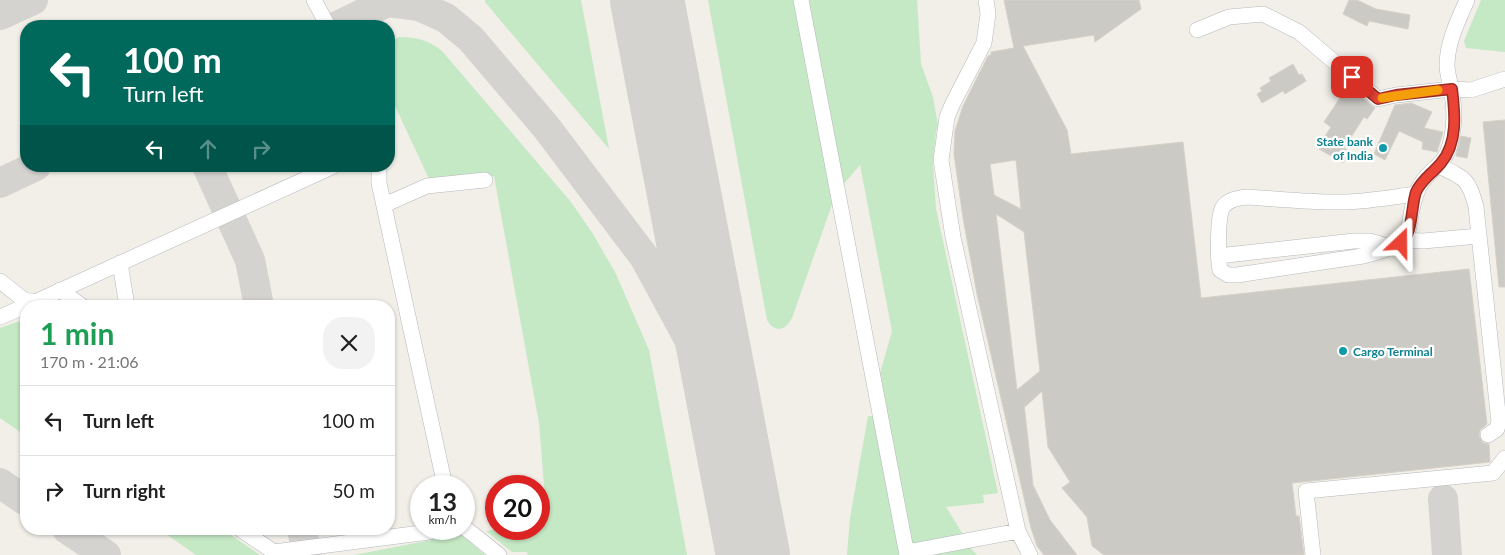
<!DOCTYPE html>
<html lang="en">
<head>
<meta charset="utf-8">
<style>
	:root { --surface:#fff; --page:#f2f2f2; --text:#222; --muted:#767676; --line:#e0e0e0 }
	body { margin:0; font-family:Lato,sans-serif; background:var(--page); color:var(--text); height:100vh; display:flex; flex-direction:column; font-size:19px; white-space:nowrap }
	* { box-sizing:border-box; margin:0 }
	p { font-size:16px; color:var(--muted) }
	.icon { flex:none; width:28px; height:28px; fill:none; stroke:currentColor; stroke-width:2; stroke-linecap:round; stroke-linejoin:round }
	.map { position:relative; flex:1; overflow:hidden }
	.drawer { position:absolute; left:20px; top:300px; width:375px; height:235px; display:flex; flex-direction:column; background:var(--surface); border-radius:20px; box-shadow:0 1px 4px #0004 }
	.drawer>* { flex:none }
	.top-card { position:absolute; left:20px; top:20px; width:375px; height:152px; border-radius:20px; box-shadow:0 1px 4px #0004; background:#00695c; color:#fff; overflow:hidden }
	.speed { position:absolute; left:410px; top:475px; display:flex; gap:10px; font-size:25px; font-weight:700; text-align:center }
	.speed>* { display:grid; place-content:center; width:65px; height:65px; border-radius:50%; background:var(--surface); box-shadow:0 1px 4px #0004; line-height:1 }
	.speed small { font-size:12px; font-weight:400 }
	.speed .limit { border:8px solid #d22; background:#fff; color:#111 }
	.pin { position:absolute; display:grid; place-items:center; width:42px; height:42px; color:#fff; margin:-21px; border-radius:10px; box-shadow:0 2px 8px #0006 }
	.me { position:absolute; width:55px; margin:-28px; rotate:23deg; stroke-linejoin:round; filter:drop-shadow(0 0 4px #0008) }
	.turn { display:flex; align-items:center; gap:18px; height:105px; padding:0 20px; font-size:22px }
	.turn .icon { width:65px; height:65px; stroke-width:2.5 }
	.turn b { display:block; font-size:35px; line-height:42px }
	.lanes { display:flex; align-items:center; height:48px; padding:0 20px; background:#0003; justify-content:center; gap:25px; direction:ltr }
	.lanes .off { opacity:.35 }
	.round { display:grid; place-items:center; flex:none; width:52px; height:52px; border-radius:20px; background:var(--page) }
	.overview { display:flex; align-items:center; justify-content:space-between; height:85px; padding:0 20px }
	h1 { font-size:30px; font-weight:700; line-height:38px; color:#1e9e55 }
	ul { padding:0; list-style:none }
	li { display:flex; align-items:center; gap:15px; height:70px; padding:0 20px; border-top:1px solid var(--line) }
	li div { flex:1 }
	li b { display:block; font-size:19px }
	li em { font-style:normal }
	.map>svg:first-child { display:block }
	.green { fill:#c5e8c5 }
	.lines { fill:none; stroke-linecap:round; stroke-linejoin:round }
	.taxiway { stroke:#d4d3d0; stroke-width:30 }
	.runway { stroke:#d4d3d0; stroke-width:74 }
	.building { fill:#cccac5; stroke:#d6d1c6; fill-rule:evenodd }
	.minor-casing { stroke:#b5b8bc; stroke-width:16 }
	.minor { stroke:#fff; stroke-width:15 }
	.route-casing { stroke:#982c22; stroke-width:12 }
	.route { stroke:#ea4335; stroke-width:9 }
	.slow { stroke:#f59e0b; stroke-width:9 }
	.culture-dot { fill:#0f9aa8; stroke:#fff; stroke-width:2 }
	.labels { text-anchor:middle; dominant-baseline:central; stroke-width:4.5; stroke-linejoin:round; paint-order:stroke }
	.culture-label { font-size:12px; font-weight:bold; fill:#0d838f; stroke:#fff; text-anchor:end }
</style>
</head>
<body>
<div class="map">
<svg width="1505" height="555" viewBox="0 0 1505 555">
	<rect width="100%" height="100%" fill="#f1efe8"/>
	<path class="green" d="M485,0H581L609,149L485,2Z
		M708,0H797L835,196L792,318C786,330 775,334 767,320Z
		M807,0H917L921,64L933,97L938,125L936,131L933,163L936,209L998,493L983,495L984,503L946,507L964,536L912,546L879,377L892,331L860,165L842,186Z
		M1481,0H1505V52L1466,48L1464,41Z
		M399,37C416,37 429,40 442,51L571,202L593,234L616,274L649,350L687,555H528L527,552H512L486,531L500,529H539V524L547,522L539,423L494,176L430,181L389,93V43Z
		M26,319V436L0,418V328Z
		M868,416H875L902,555H847L850,518Z
		M159,529H222L260,555H196Z
		M439,529L456,530L485,555H354L431,540Z
		M968,545L977,555H918Z"/>
	<g class="lines">
		<path class="taxiway" d="M388,2L419,6L446,18L471,39L546,127L645,258L723,402
			M0,15L33,0
			M337,26L392,0
			M207,166L250,260L259,306
			M0,183L36,166
			M0,483L26,501
			M1443,499L1447,555
			M67,529L106,555
			M302,529L307,555"/>
		<path class="runway" d="M647,0L753,555"/>
	</g>
	<path class="building" d="M1004,0H1139L1141,9L1095,42L1094,35L1023,46L1067,130L1071,154L1183,142L1201,298L1469,269L1487,424L1480,430L1479,436L1483,443L1489,444L1490,462L1292,483L1296,516H1299L1304,555H1104L1092,546L1087,517L1062,488L1070,482L1048,447L1042,391L1025,407L1024,404L1033,485L1050,520L1077,555H1044L1037,546L1031,528L977,294L963,218L954,154L955,131L963,106L988,56L991,55V52L1014,48ZM1016,160L1021,209L994,195L990,164ZM996,214L1024,232L1040,371L1017,390Z
		M1349,0H1357L1376,9L1410,15L1408,29L1369,21L1367,26L1343,14Z
		M1293,64L1299,75L1302,74L1306,81L1285,94L1283,91L1262,103L1257,94L1262,91L1260,88L1271,81L1269,78Z
		M1348,86L1375,108L1367,119L1364,117L1344,148L1350,152L1343,163L1319,149L1321,146L1319,145L1331,127L1324,122Z
		M1411,103L1432,112L1424,128L1443,132L1437,152L1422,149L1423,142L1399,131L1385,160L1374,154L1395,105Z
		M1505,120V287H1499L1483,122Z
		M1461,136L1471,138L1467,158L1456,156Z"/>
	<g class="lines">
		<g class="minor-casing">
			<path id="minor" d="M314,0L328,26
				M801,0L907,555
				M986,0L988,14L984,43L953,103L947,117L941,160L953,237L1018,531L1030,555
				M1197,30L1229,17L1263,14L1299,32L1378,99L1396,95L1452,89L1471,90L1505,79
				M379,166V183L445,486
				M1439,166C1465,178 1469,179 1476,207L1499,422L1497,429L1488,435
				M1416,194C1393,197 1370,201 1347,202C1314,203 1280,199 1247,197C1239,198 1228,199 1223,207C1217,216 1218,259 1220,270L1228,275H1237L1363,256C1376,253 1400,247 1407,235C1411,219 1412,198 1421,184C1431,167 1444,167 1450,145C1455,125 1455,109 1451,88C1450,81 1447,73 1447,66C1447,42 1458,21 1467,0
				M384,205L427,186L485,180
				M1404,240L1423,241L1479,236
				M1218,256L1354,241H1370L1390,247
				M120,263L127,306
				M0,281L24,300L35,302L334,166
				M60,290L82,306
				M0,317L35,302
				M464,527L499,555
				M240,529L274,552L429,532L432,529
				M907,552L1018,531
				M1313,555L1306,491L1493,473L1505,458"/>
		</g>
		<use href="#minor" class="minor"/>
	</g>
	<g class="lines">
		<g class="route-casing">
			<path id="route" d="M1352,77L1378,99L1396,95L1452,89C1455,113 1458,143 1441,163C1432,174 1422,179 1416,192C1411,206 1413,234 1401,243"/>
		</g>
		<use href="#route" class="route"/>
		<path class="slow" d="M1382,98L1438,90"/>
	</g>
	<g class="culture-dot">
		<circle cx="1383" cy="148" r="5"/>
		<circle cx="1343" cy="351" r="5"/>
	</g>
	<g class="labels">
		<g class="culture-label">
			<text x="1373" y="141">State bank<tspan x="1373" dy="14">of India</tspan></text>
			<text x="1353" y="351" text-anchor="start">Cargo Terminal</text>
		</g>
	</g>
</svg>
<div class="speed"><div>13<small>km/h</small></div><div class="limit">20</div></div>
<div class="pin" style="left:1352px;top:77px;background:#d93025"><svg class="icon" aria-label="arrive" viewBox="0 0 24 24"><path d="M6 21V4h12l-3 4 3 4H6"/></svg></div>
<svg class="me" style="left:1401px;top:243px" viewBox="-20 -20 40 40"><path d="M0-17L14 15 0 8-14 15z" fill="#ea4335" stroke="#fff" stroke-width="4"/></svg>
<div class="top-card">
<div class="turn"><svg class="icon" aria-label="left" viewBox="0 0 24 24"><path d="M17 20v-9H6M10 6l-5 5 5 5"/></svg><div><b>100 m</b>Turn left</div></div>
<div class="lanes"><svg class="icon" aria-label="left" viewBox="0 0 24 24"><path d="M17 20v-9H6M10 6l-5 5 5 5"/></svg><svg class="icon off" aria-label="ahead" viewBox="0 0 24 24"><path d="M12 20V5M6 11l6-6 6 6"/></svg><svg class="icon off" aria-label="right" viewBox="0 0 24 24"><path d="M7 20v-9h11M14 6l5 5-5 5"/></svg></div>
</div>
<section class="drawer">
<div class="overview"><div><h1>1 min</h1><p>170 m · 21:06</p></div><a class="round"><svg class="icon" aria-label="close" viewBox="0 0 24 24"><path d="M6 6l12 12M18 6L6 18"/></svg></a></div>
<ul>
<li><svg class="icon" aria-label="left" viewBox="0 0 24 24"><path d="M17 20v-9H6M10 6l-5 5 5 5"/></svg><div><b>Turn left</b></div><em>100 m</em></li>
<li><svg class="icon" aria-label="right" viewBox="0 0 24 24"><path d="M7 20v-9h11M14 6l5 5-5 5"/></svg><div><b>Turn right</b></div><em>50 m</em></li>
</ul>
</section>
</div>
</body>
</html>
